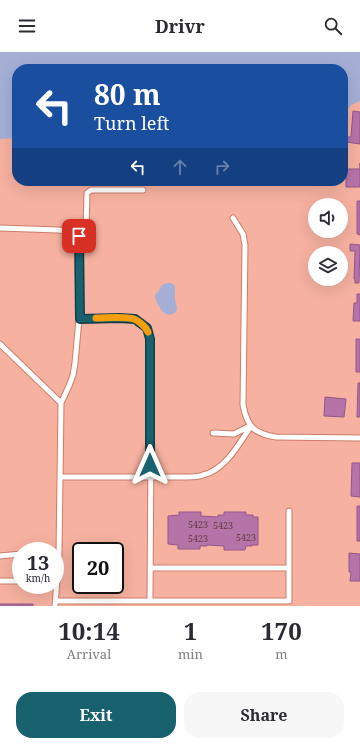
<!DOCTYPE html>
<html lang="en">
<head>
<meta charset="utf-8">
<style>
	:root { --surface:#fff; --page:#f7f7f7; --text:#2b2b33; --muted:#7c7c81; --accent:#18616f }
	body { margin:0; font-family:"Noto Serif",serif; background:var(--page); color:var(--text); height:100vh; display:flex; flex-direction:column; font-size:15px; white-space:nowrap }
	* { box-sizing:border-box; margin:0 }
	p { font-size:13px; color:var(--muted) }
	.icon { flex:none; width:22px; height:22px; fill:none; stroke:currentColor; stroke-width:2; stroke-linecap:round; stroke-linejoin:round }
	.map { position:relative; height:554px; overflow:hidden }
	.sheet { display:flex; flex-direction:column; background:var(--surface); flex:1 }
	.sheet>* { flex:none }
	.banner { position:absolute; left:12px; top:12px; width:336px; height:122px; border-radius:16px; box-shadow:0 4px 16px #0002; background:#1a4fa0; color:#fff; overflow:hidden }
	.controls { position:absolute; left:308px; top:146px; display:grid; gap:8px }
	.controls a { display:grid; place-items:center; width:40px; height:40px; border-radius:50%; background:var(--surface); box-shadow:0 4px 16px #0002; font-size:20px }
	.speed { position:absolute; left:12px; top:490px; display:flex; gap:8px; font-size:20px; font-weight:700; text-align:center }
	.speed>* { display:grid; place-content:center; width:52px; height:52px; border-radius:50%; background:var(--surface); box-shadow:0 4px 16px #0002; line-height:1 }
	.speed small { font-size:10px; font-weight:400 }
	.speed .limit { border:2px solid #111; border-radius:6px; background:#fff; color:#111 }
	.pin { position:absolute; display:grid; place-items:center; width:34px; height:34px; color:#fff; margin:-17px; border-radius:8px; box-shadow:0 2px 6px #0006 }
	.me { position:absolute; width:44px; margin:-22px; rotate:0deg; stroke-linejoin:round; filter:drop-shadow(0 0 3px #0008) }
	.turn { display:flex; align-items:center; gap:14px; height:84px; padding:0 16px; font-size:18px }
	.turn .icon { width:52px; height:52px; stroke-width:2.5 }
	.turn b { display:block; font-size:28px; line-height:34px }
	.lanes { display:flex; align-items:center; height:38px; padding:0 16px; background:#0003; justify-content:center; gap:20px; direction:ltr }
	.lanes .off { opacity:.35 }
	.eta { display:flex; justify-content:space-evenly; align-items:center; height:68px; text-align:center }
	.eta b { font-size:24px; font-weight:700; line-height:28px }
	.button { display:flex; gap:8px; margin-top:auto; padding:8px 16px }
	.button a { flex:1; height:46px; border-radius:16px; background:var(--accent); color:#fff; font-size:16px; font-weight:700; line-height:46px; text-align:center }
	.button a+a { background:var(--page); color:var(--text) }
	header { display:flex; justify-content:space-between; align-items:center; height:52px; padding:0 16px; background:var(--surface); font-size:18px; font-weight:700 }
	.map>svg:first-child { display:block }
	.green { fill:#a5afd6 }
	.building { fill:#b574a8; stroke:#955789 }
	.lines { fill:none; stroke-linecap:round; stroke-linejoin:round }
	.lane-casing { stroke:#cd7c69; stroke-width:7 }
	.lane { stroke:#fff; stroke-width:5 }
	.route-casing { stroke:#103f48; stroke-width:10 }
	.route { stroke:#18616f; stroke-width:7 }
	.slow { stroke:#f59e0b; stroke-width:7 }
	.labels { text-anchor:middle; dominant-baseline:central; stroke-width:3; stroke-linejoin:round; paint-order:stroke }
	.number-label { font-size:9px; fill:#623940 }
</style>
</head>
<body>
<header><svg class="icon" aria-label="menu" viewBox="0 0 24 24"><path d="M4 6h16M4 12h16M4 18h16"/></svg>Drivr<svg class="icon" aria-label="search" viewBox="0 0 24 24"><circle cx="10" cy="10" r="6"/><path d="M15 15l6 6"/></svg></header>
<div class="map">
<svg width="360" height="554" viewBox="0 0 360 554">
	<rect width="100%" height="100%" fill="#f6b1a0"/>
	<path class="green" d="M0,0H360V49L351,53L343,65V17H17V86L0,87Z
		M166,231H171L175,234V247L177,257L176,260C164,269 159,254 155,246V243L158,240L161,234Z"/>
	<path class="building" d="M353,59L360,60V92L346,90V85H351Z
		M360,111V135H346V117H360Z
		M357,149H360V183L357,182Z
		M350,192L360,193L359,231H355V227H354L355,199H350Z
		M357,242H360V269H353L354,251H357Z
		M356,287H360V320H356Z
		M358,331H360V365H357Z
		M325,345L346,347L344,365L324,364Z
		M352,411H360V445L351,444Z
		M357,454H360V489H357Z
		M179,460H201V464L218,465V463H224V460H246V463H253V465H258V493H252V494H246L245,498H224V494L207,493V494H200V497H178V493L168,492V464L179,463Z
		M349,501L360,502V529H350L351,520H349Z
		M0,552H33V554H0Z"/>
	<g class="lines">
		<g class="lane-casing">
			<path id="lane" d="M233,166L243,182L245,193L243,353C247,375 255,382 276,385L360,386
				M0,176L58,178L68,179L79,184
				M79,184L84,181L86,177L87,141L91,138H143
				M79,267L119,266L135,267L147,276L150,287L151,389L150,549
				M0,292L61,351
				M213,381L234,382L250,374
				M60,425H187C192,425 198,425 203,423C225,418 239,392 251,374
				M0,504L21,502
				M150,516H289
				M0,529H21
				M56,549H289V459
				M55,554L59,502L61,351L69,334L73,323L75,311L79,267V184"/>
		</g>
		<use href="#lane" class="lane"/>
	</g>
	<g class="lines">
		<g class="route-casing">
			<path id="route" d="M79,184L80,267L119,266L135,267L147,276L150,287V413"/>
		</g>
		<use href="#route" class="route"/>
		<path class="slow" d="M96,266C106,266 125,264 134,267C139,269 146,275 148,280"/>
	</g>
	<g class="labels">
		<g class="number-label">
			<text x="198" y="472">5423</text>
			<text x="223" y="473">5423</text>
			<text x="246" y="485">5423</text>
			<text x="198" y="486">5423</text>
		</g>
	</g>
</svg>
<div class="controls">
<a><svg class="icon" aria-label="sound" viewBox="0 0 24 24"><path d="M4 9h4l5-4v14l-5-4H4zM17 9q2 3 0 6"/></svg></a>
<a><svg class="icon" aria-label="layers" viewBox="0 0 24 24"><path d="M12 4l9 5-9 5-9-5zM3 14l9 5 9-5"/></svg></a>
</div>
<div class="speed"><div>13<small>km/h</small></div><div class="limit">20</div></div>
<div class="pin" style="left:79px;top:184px;background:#d93025"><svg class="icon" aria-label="arrive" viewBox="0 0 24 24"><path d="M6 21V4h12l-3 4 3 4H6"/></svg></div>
<svg class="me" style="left:150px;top:413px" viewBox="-20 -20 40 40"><path d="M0-17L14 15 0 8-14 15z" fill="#18616f" stroke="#fff" stroke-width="4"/></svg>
<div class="banner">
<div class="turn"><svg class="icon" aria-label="left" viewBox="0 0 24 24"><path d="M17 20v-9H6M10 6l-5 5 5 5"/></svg><div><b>80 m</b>Turn left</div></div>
<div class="lanes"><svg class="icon" aria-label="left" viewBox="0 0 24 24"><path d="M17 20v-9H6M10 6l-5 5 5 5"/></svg><svg class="icon off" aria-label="ahead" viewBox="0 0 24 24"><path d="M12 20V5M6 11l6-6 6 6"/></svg><svg class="icon off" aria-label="right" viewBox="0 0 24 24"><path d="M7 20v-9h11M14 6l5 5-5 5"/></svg></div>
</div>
</div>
<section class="sheet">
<div class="eta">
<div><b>10:14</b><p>Arrival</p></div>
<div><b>1</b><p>min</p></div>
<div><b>170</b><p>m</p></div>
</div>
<div class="button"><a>Exit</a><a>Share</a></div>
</section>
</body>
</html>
